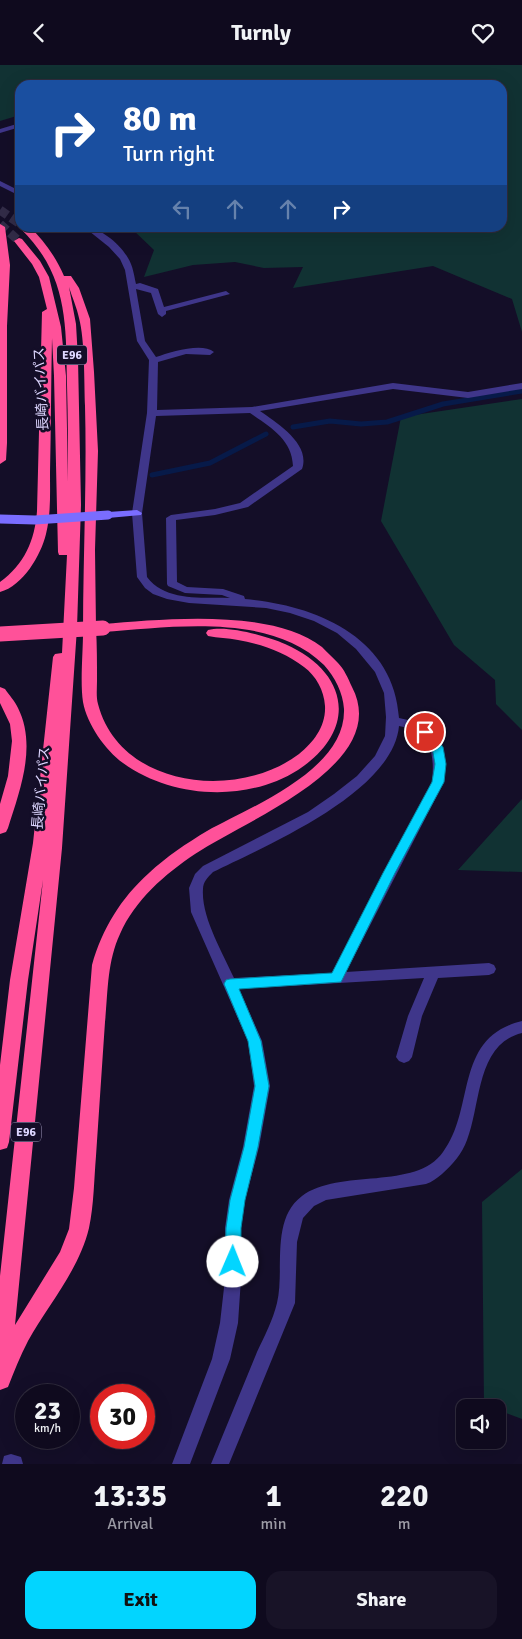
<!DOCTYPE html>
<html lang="en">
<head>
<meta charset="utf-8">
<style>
	:root { --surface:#0f0a1e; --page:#181327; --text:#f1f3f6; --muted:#9b9aa4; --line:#2f2b3c; --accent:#02d5ff }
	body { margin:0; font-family:Signika,"Noto Sans JP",sans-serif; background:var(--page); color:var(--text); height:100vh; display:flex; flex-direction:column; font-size:19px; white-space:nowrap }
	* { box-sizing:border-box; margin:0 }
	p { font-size:16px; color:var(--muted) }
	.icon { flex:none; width:28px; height:28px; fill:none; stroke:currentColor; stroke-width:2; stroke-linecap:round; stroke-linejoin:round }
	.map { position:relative; height:1399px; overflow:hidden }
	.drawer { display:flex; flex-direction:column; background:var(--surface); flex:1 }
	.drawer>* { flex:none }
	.hud { position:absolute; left:15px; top:15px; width:492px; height:152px; border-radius:15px; box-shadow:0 5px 20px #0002,0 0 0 1px var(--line); background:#1a4fa0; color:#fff; overflow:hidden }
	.tools { position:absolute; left:456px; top:1334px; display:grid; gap:10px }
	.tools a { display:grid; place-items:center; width:50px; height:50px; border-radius:10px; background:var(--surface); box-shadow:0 5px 20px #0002,0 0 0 1px var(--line); font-size:25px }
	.speed { position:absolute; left:15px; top:1319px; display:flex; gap:10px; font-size:25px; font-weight:700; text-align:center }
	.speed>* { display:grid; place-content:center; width:65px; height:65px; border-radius:50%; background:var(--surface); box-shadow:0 5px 20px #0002,0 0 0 1px var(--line); line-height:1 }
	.speed small { font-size:12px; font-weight:400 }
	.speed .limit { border:8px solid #d22; background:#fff; color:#111 }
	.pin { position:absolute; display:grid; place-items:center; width:42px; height:42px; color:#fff; margin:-21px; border:2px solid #fff; border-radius:50%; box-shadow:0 1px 5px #0007 }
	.me { position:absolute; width:55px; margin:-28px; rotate:1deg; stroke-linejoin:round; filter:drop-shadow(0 0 4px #0008) }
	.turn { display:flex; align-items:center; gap:18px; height:105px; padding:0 25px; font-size:22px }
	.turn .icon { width:65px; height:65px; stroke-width:2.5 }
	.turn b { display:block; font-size:35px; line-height:42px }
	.lanes { display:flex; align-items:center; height:48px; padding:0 25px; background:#0003; justify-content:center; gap:25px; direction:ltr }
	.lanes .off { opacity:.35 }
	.eta { display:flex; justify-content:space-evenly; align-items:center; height:85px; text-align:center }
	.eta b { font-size:30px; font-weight:700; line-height:35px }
	.primary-button { display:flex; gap:10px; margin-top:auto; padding:10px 25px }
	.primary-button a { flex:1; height:58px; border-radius:15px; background:var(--accent); color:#111; font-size:20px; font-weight:700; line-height:58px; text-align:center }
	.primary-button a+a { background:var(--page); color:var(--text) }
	header { display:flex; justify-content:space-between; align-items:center; height:65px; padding:0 25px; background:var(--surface); font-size:22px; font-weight:700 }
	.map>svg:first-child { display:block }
	.green { fill:#113233 }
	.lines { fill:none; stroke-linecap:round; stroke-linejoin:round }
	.stream { stroke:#071a49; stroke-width:5 }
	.highway-tunnel { stroke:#322c48; stroke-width:9; stroke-dasharray:9 4.5; stroke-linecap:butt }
	.street { fill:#3f368a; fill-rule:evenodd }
	.secondary { fill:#7a6dff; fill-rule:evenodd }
	.highway { fill:#ff5199; fill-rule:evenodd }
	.secondary-bridge { stroke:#7a6dff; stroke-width:9 }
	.highway-bridge { stroke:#ff5199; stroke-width:15 }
	.route { fill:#02d5ff; stroke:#018aa6 }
	.labels { text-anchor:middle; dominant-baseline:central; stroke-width:5; stroke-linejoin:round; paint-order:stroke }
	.shield { fill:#140e28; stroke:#a19abe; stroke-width:1 }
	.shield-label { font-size:12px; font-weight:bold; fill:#ddd6ff }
	.street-label { font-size:14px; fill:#ddd6ff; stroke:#140e28 }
</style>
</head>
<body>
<header><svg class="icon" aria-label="back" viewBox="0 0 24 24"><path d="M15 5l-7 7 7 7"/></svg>Turnly<svg class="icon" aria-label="heart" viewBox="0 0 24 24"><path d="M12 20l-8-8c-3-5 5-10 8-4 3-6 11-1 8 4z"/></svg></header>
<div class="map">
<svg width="522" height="1399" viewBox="0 0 522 1399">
	<rect width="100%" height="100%" fill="#140e28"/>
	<path class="green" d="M0,0H522V267L512,234L433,201L293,223L303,202L264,203L235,197L193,200L144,212L154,185L131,163L502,162V20H205L180,17L156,20H20V50L0,56Z
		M522,334V665L496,639L495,615L454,580L381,456L401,352Z
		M522,734V807L458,805Z
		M522,1104V1354L498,1345V1342L484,1340L482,1137Z"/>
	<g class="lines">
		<path class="stream" d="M293,362L330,356L361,359L387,357L443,339L522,326
			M152,410L210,398L266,369"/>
		<path class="highway-tunnel" d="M0,145L20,159
			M0,159L19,176"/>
		<path class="street" d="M20,58V62L0,68V64Z
			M0,116L20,126V131L0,121Z
			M84,162C100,162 120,179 128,193C133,201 134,210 136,219L140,218L158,224L164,242L226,226L230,229L166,246V249L162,252L158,249L151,228L136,224L145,276L156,292C171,287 202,277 214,287L210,290L186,289L158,297L157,345L252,342L393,318L468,327L522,318V324L468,333L393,324L260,346C277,358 311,379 302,404L248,442L215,450L176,455L177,517L187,522L223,524L244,531L245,534C316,540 394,572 399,653C437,660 448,679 444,717L346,907L489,898L494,900L496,904L494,908L489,910L438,913L422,951L412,992L409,996L404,998L399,996L396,992L408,951L424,913L239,924L262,976L270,1021L259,1082L245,1135L241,1163V1214L238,1258L230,1294L190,1399H172L212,1294L220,1258L225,1214V1163L229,1135L243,1082L254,1021L248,976L191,847L189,823L195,809L203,801L308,747L334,729L357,711L375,691L385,671L386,652L384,628L375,607L356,584L337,568L314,556L290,548L266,543L189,538L167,534L153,529L145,523L137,512L132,448L147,348L149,295L137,276L125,205L120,194L109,182ZM250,348C270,362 292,374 293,401L240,438L215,444L171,450L166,453L167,519L168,521L185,528L222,530L230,533C202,532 166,537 147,512L142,448L156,351ZM399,661C431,667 435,688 432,717L332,908L234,913C223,888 201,852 203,824C203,817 208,812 213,807C265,781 393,728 399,661Z
			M522,956V968C476,979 481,1040 467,1075C462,1089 453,1099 442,1109C437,1113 432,1117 426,1119L326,1135L314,1141L303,1153L297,1177L295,1238L229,1399H211C226,1362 242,1324 257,1287C264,1272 273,1255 277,1238C285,1205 270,1155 302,1131C339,1103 416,1126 443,1087C476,1043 453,973 522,956Z
			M11,1389L21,1392L23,1399H2L4,1391Z"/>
		<path class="secondary" d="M137,445L142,448L141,450L108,453L103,450L108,447Z"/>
		<path class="highway" d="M0,159L5,162L10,200L7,261V378L6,395L0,399Z
			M20,161V162H30C44,176 56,192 64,211H71L79,223L90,254L94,307L98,386L95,485L96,563L103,559C164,554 271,543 322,582C327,587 333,593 338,598C344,604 348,613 352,622C393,700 243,756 195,789C165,809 135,835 120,869C107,897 108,927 105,957C102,1001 99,1046 96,1091C94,1114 94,1140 89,1163C79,1205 48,1240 28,1276C20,1291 14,1307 8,1322L0,1325V1211L43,815L28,915L9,1077L7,1083L0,1085V1000L10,915L33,778L53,592L55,589L62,588L67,490H59L58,487L54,311L52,273C51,318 51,363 50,408C50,428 51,449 46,469C41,490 23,521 0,527V517C24,500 35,475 37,446L42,247L47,244L39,212L32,199L14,176L19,173L22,174L40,196L49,212L61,262L66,311L68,417C68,385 68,353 67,320C66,259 68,210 21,164L19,162ZM69,222C72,232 77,243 79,253C85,276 84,316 85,341C87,416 83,492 83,567C83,588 80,617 83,637C87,659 105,685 123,698C171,733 246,738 298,705C359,665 349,607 285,579C266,571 228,560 208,565L206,568L208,571C218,573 228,573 238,575C261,579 285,587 304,602C316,611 324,625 325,641C326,661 314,677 299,689C237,736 120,723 98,639C96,632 97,623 97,616C97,598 97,581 96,563L103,567C172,562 270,547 324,600C335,612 343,628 344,644C346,705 252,741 207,766C187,778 166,792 149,808C121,833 102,864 92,900L74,1123L69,1164L60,1187L15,1260L62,783L77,563L81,440L78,294L76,259Z
			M0,622L5,624C9,630 15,636 18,643C37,681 20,725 8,763L6,767L0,769V739L8,711L12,676L10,659L0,638Z"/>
		<path class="secondary-bridge" d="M0,454L35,455L108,450"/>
		<path class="highway-bridge" d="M0,569L103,563"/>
	</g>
	<path class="route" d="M425,663L429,664L443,682L446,699L444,717L395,808L341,917L239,924L261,976L269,1021L258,1082L245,1135L241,1163V1197L238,1202L233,1204L227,1202L225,1197L226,1163L230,1135L244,1082L255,1021L248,976L224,919L226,915L230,914L332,908L383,808L432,717L435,699L432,682L419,667Z"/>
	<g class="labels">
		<g class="shield">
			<rect x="57" y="280.5" width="30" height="19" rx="4"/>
			<rect x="11" y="1057.5" width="30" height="19" rx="4"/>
		</g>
		<g class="shield-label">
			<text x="72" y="290">E96</text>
			<text x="26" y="1067">E96</text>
		</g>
		<g class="street-label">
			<text transform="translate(41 324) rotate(-93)">長崎バイパス</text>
			<text transform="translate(41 723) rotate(-85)">長崎バイパス</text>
		</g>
	</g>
</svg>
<div class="tools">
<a><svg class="icon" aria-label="sound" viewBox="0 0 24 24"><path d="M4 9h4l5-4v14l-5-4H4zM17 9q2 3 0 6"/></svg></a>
</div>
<div class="speed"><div>23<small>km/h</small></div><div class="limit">30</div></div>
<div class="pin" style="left:425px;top:667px;background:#d93025"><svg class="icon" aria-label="arrive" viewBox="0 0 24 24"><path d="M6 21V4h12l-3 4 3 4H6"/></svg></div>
<svg class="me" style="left:233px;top:1197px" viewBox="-20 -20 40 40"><circle r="19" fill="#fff"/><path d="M0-13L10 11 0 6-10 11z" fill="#02d5ff"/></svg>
<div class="hud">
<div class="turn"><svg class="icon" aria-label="right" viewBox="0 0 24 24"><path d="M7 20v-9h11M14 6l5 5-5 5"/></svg><div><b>80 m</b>Turn right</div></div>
<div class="lanes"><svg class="icon off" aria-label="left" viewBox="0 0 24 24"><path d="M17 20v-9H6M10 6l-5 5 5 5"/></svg><svg class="icon off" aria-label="ahead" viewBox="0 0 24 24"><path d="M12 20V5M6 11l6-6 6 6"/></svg><svg class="icon off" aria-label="ahead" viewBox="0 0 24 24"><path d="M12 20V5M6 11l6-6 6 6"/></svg><svg class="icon" aria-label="right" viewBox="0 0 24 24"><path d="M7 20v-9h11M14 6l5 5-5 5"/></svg></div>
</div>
</div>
<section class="drawer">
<div class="eta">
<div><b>13:35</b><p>Arrival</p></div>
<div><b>1</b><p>min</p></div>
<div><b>220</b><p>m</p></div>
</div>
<div class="primary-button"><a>Exit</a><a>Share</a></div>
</section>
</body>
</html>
